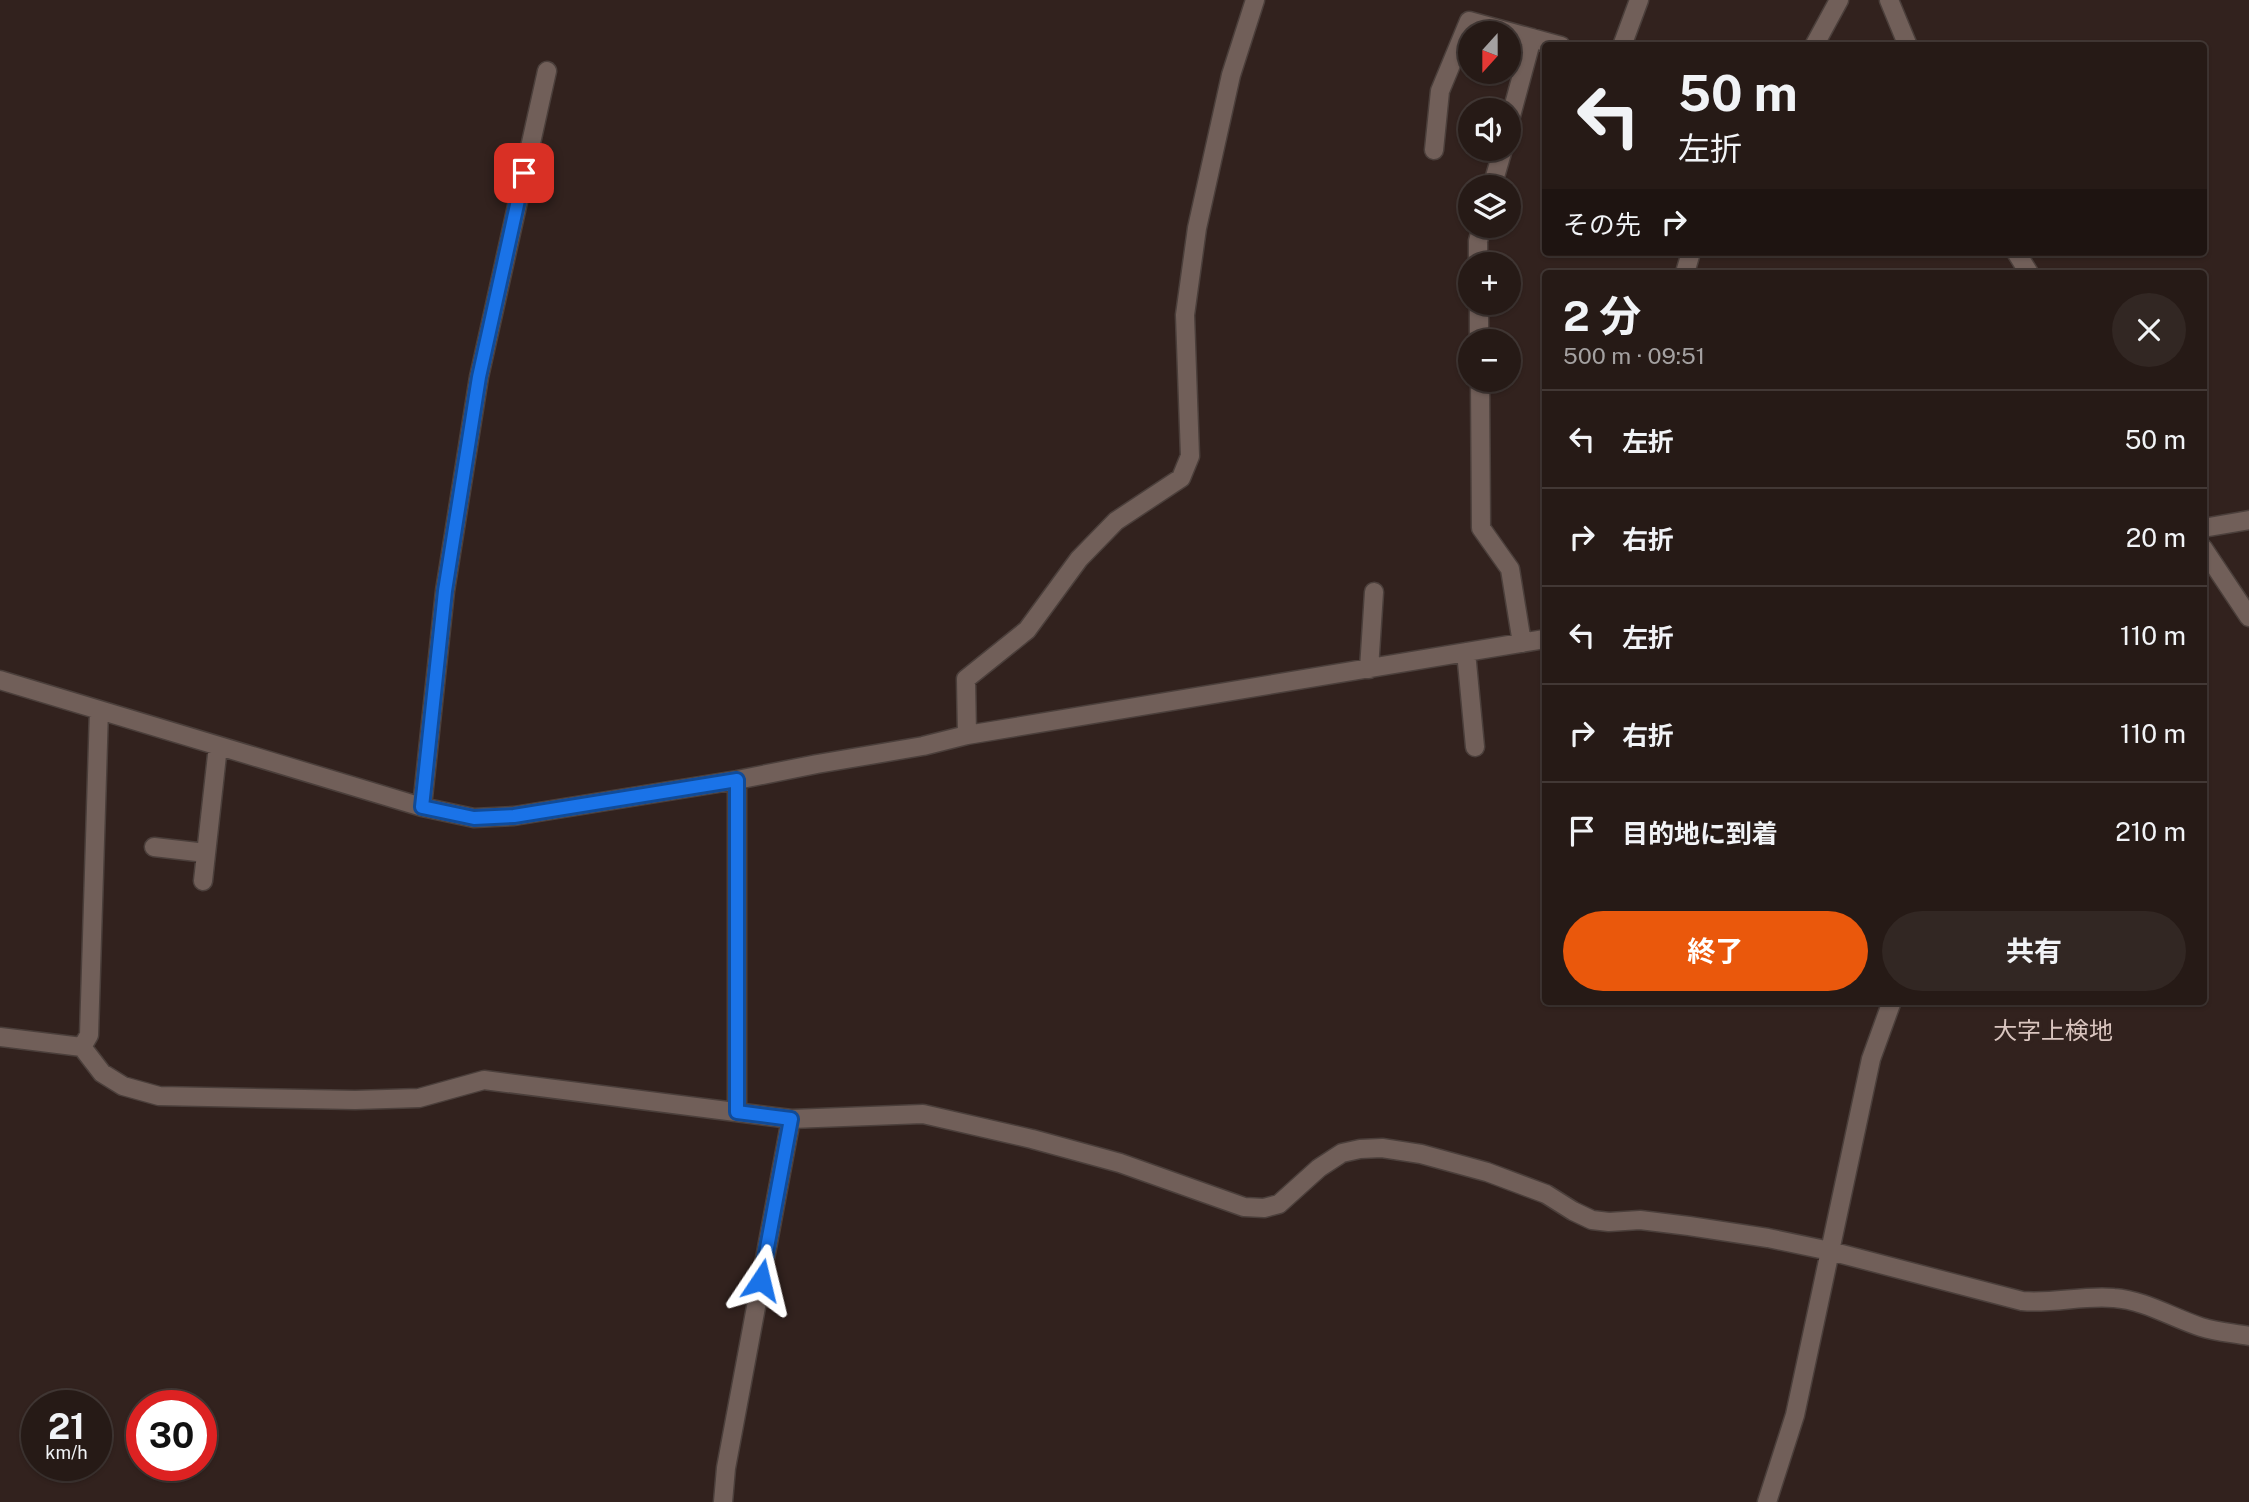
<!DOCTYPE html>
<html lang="ja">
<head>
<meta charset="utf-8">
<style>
	:root { --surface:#261a16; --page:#322723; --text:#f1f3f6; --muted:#a4a1a1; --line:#423835; --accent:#ea580c }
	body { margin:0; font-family:"Public Sans","Noto Sans JP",sans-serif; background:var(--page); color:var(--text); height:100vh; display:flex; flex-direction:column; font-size:26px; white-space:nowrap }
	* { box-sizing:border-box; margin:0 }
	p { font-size:23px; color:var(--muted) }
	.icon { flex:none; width:38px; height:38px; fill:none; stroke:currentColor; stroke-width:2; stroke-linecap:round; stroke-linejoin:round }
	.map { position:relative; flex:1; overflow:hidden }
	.drawer { position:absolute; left:1542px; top:270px; width:665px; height:735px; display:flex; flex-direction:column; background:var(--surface); border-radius:7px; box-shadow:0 2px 5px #0004,0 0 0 2px var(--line) }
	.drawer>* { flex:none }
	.hud { position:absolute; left:1542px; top:42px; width:665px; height:214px; border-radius:7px; box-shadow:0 2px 5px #0004,0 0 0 2px var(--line); background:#261a16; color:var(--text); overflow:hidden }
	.needle { width:46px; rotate:201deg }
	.tools { position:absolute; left:1458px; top:21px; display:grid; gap:14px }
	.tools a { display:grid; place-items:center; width:63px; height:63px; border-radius:50%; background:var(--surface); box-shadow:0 2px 5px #0004,0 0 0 2px var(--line); font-size:35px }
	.speed { position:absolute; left:21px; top:1390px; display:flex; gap:14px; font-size:35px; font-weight:700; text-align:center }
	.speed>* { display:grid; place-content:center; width:91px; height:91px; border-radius:50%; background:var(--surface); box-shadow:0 2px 5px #0004,0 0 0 2px var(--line); line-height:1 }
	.speed small { font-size:18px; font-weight:400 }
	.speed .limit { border:10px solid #d22; background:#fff; color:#111 }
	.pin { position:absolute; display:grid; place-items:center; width:60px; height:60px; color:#fff; margin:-30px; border-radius:14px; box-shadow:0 4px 10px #0006 }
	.me { position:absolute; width:77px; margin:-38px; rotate:10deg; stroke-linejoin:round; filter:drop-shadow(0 0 5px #0008) }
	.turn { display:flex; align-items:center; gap:24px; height:147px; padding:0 21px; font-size:32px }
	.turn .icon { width:91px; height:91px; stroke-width:2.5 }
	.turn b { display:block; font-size:49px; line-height:60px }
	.then { display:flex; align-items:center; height:66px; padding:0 21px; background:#0003; gap:14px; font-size:26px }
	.round { display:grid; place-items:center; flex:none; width:74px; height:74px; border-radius:37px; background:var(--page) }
	.overview { display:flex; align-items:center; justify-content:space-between; height:119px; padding:0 21px }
	h1 { font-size:42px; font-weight:700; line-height:52px }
	.button { display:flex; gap:14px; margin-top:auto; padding:14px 21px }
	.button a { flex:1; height:80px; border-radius:42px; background:var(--accent); color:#fff; font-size:28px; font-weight:700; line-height:80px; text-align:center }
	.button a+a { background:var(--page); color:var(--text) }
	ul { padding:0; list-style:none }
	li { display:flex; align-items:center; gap:21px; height:98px; padding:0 21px; border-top:2px solid var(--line) }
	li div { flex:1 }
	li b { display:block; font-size:26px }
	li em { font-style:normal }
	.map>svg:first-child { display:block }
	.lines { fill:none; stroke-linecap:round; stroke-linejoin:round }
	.minor-casing { stroke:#4b3f3b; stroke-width:21 }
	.secondary-casing { stroke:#4b3f3b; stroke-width:21 }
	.minor { stroke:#715f59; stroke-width:18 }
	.secondary { stroke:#715f59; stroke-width:18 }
	.route-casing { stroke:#114b97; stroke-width:18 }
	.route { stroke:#1a73e8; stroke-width:12 }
	.labels { text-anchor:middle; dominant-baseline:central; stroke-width:7; stroke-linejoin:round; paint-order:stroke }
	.quarter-label { font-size:24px; fill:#dac5bf; stroke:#32221e }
</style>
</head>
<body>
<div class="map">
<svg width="2249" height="1502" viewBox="0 0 2249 1502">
	<rect width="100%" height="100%" fill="#32221e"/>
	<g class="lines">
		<g class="minor-casing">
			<path id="minor" d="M1622,46L1639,0
				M1814,46L1839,0
				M1508,127L1532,38
				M1434,150L1440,91L1469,21L1561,46
				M1492,187L1503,149
				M1478,264V241L1482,226
				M1685,273L1691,252
				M1479,303V341
				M1480,380L1481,528L1510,569L1522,643
				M2203,528L2249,520
				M1466,652L1475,747
				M1369,669L1374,592
				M0,680L422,807L474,818L514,816L737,780L817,764L923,746L967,735L1545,639
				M967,735L966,679L1027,630L1079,559L1116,521L1181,478L1190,456L1185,315L1197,228L1231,75L1255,0
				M422,807L445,591L479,377L547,71
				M154,847L206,853
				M203,881L218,746
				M0,1037L82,1047
				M82,1047L102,1073L123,1086L159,1096L355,1100L419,1098L484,1080L791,1119L923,1114L1032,1139L1120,1163L1244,1207L1264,1208L1279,1204L1319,1168L1342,1153L1360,1149L1382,1148L1421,1154L1487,1172L1546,1194L1573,1211L1592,1220L1609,1222L1640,1220L1689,1226L1768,1238L1830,1251L2022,1301C2053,1304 2083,1295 2114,1298C2144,1300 2173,1318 2201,1327C2216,1332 2233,1333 2249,1336
				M82,1047L89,1035L99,710
				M737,1112V780
				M723,1502L726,1468L791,1119
				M1767,1502L1795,1415L1871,1059L1892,1001"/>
		</g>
		<g class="secondary-casing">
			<path id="secondary" d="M1889,0L1908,46
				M2016,252L2029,273
				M2203,548L2249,617"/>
		</g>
		<use href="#minor" class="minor"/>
		<use href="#secondary" class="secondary"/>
	</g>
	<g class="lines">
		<g class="route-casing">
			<path id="route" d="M524,173L479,377L445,591L422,807L474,818L514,816L737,780V1112L791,1119L761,1280"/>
		</g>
		<use href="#route" class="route"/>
	</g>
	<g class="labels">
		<g class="quarter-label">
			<text x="2053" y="1030">大字上検地</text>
		</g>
	</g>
</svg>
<div class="tools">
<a><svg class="needle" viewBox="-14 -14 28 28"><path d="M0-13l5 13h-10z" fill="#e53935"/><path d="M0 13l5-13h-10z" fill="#a4a1a1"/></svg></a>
<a><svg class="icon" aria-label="sound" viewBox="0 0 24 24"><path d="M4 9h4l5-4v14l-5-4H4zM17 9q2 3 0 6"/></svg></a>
<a><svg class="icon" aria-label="layers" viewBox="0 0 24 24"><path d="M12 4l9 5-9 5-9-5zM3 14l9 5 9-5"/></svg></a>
<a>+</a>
<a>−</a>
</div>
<div class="speed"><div>21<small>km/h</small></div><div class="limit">30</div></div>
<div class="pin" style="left:524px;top:173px;background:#d93025"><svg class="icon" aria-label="arrive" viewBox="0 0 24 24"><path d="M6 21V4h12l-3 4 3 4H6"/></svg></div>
<svg class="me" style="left:761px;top:1280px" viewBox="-20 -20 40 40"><path d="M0-17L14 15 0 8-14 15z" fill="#1a73e8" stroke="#fff" stroke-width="4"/></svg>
<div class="hud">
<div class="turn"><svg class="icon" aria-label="left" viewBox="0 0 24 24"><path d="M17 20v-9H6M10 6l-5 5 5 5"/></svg><div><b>50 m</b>左折</div></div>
<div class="then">その先<svg class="icon" aria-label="right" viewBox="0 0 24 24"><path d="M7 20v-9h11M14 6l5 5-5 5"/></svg></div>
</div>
<section class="drawer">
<div class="overview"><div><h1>2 分</h1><p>500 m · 09:51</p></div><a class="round"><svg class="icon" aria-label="close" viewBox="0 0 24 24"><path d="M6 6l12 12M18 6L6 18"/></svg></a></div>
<ul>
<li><svg class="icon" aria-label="left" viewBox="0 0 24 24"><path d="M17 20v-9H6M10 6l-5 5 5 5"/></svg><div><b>左折</b></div><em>50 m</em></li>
<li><svg class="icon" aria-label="right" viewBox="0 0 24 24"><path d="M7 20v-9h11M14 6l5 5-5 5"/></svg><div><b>右折</b></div><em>20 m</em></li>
<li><svg class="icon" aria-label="left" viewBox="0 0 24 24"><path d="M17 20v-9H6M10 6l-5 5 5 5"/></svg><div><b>左折</b></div><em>110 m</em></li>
<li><svg class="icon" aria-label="right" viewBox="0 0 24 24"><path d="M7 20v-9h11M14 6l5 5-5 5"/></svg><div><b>右折</b></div><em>110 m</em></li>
<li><svg class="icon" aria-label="arrive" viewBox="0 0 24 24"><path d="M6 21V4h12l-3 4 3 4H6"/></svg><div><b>目的地に到着</b></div><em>210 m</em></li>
</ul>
<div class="button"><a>終了</a><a>共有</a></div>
</section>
</div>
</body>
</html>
